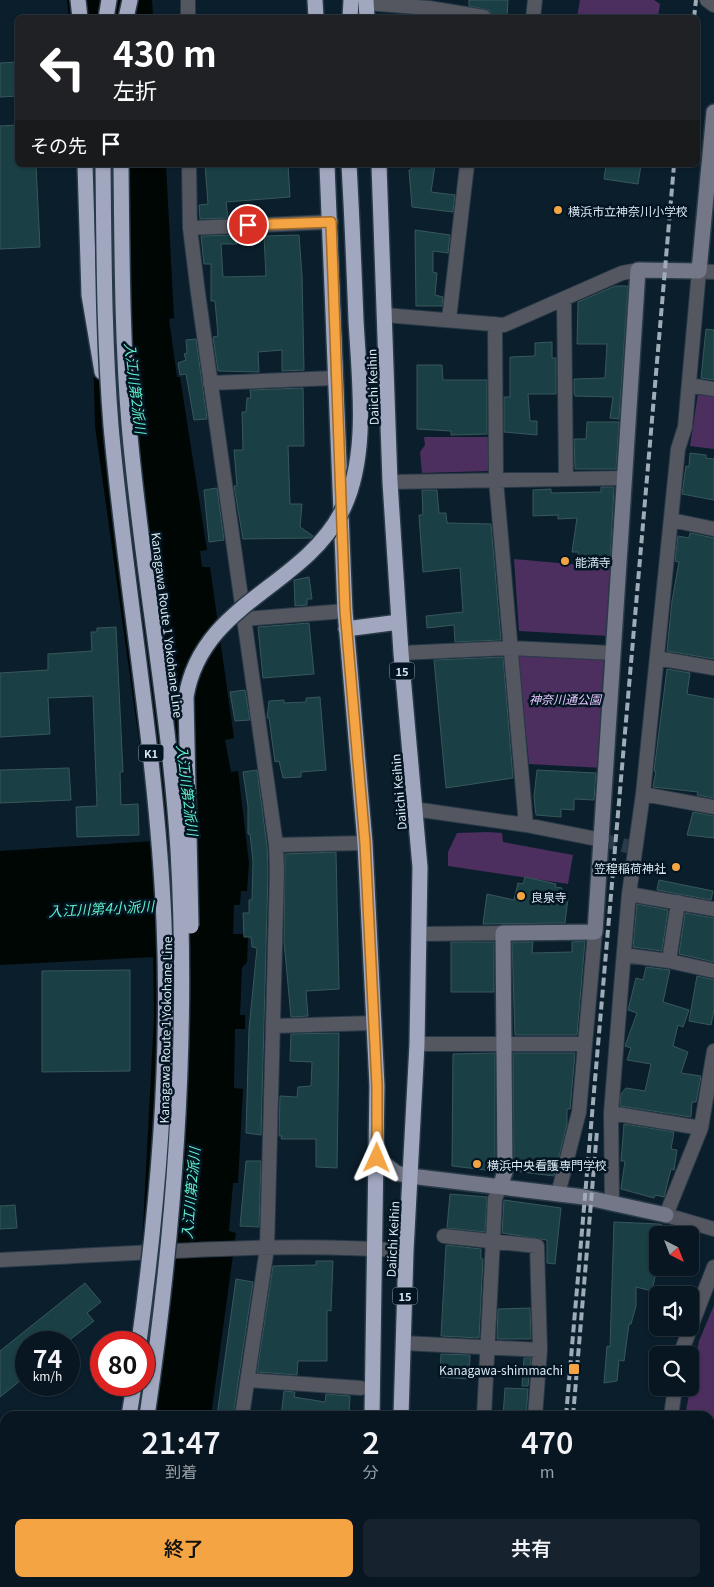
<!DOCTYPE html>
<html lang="ja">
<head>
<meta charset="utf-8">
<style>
	:root { --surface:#081621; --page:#16232e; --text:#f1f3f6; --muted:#989fa5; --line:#29353f; --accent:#f4a443 }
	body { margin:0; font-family:Georgia,"Noto Sans JP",serif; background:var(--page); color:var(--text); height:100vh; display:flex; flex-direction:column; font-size:19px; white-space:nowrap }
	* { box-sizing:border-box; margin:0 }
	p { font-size:16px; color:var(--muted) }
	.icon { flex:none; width:28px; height:28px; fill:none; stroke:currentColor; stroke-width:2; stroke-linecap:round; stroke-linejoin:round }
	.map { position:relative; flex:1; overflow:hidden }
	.panel { position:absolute; left:0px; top:1411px; width:715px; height:176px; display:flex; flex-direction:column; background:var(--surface); border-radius:15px 15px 0 0; box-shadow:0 1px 4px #0004,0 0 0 1px var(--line) }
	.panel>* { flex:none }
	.banner { position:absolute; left:15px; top:15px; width:685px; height:152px; border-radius:8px; box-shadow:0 1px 4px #0004,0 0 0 1px var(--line); background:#202124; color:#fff; overflow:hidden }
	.needle { width:32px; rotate:138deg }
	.fabs { position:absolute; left:649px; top:1226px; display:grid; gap:10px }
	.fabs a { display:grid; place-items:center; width:50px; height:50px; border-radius:8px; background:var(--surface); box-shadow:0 1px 4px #0004,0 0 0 1px var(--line); font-size:25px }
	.speed { position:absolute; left:15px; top:1331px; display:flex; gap:10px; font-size:25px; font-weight:700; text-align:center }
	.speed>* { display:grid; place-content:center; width:65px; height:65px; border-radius:50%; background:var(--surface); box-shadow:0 1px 4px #0004,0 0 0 1px var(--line); line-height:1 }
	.speed small { font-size:12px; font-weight:400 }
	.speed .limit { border:8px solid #d22; background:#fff; color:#111 }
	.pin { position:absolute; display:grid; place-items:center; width:42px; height:42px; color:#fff; margin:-21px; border:2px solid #fff; border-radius:50%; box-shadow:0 1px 5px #0007 }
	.me { position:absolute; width:55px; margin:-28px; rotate:1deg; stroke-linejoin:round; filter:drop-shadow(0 0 4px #0008) }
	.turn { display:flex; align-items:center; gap:18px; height:105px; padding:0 15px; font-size:22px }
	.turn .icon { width:65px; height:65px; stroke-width:2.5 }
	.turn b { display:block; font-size:35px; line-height:42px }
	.then { display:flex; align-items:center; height:48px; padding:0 15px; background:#0003; gap:10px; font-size:19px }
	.eta { display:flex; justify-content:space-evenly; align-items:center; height:85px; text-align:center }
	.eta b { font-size:30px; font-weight:600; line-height:35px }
	.action { display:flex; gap:10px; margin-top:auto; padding:10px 15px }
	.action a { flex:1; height:58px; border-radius:8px; background:var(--accent); color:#111; font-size:20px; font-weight:600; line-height:58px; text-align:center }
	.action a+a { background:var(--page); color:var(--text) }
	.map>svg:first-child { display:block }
	.green { fill:#4c2f5f }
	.water { fill:#000604 }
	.building { fill:#1a4045; stroke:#38575b }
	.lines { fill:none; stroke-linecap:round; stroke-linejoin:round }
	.street-tunnel { stroke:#2a3c4a; stroke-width:14; stroke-dasharray:14 7; stroke-linecap:butt }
	.street-casing { stroke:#283a48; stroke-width:16 }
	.secondary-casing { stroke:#283a48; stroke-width:18 }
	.highway-casing { stroke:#283a48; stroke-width:18 }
	.street { stroke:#545660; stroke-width:14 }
	.secondary { stroke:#737787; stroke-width:15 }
	.highway { stroke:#a2a7c0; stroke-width:15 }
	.rail { stroke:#9eacb7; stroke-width:4; stroke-dasharray:8 4; stroke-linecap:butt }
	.highway-bridge-casing { stroke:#283a48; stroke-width:18; stroke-linecap:butt }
	.highway-bridge { stroke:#a2a7c0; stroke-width:15 }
	.route-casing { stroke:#9f6b2c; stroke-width:12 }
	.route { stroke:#f4a443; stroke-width:9 }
	.poi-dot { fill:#f4a443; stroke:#031522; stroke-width:2 }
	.labels { text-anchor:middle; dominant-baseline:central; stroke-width:5; stroke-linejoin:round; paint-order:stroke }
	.shield { fill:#031522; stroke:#9aa9b3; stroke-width:1 }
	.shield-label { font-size:11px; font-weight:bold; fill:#dbe8f1 }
	.poi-label { font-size:12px; fill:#dbe8f1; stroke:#031522; text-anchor:start }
	.street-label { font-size:12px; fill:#dbe8f1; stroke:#031522 }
	.park-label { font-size:12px; font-style:italic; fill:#e7c7ff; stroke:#031522 }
	.water-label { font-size:14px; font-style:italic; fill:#5ff1c9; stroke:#031522 }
</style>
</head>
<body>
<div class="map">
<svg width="714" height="1587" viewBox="0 0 714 1587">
	<rect width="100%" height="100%" fill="#0b1e2c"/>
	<path class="green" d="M580,0H654L660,4L658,17H577Z
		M698,393L714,395V449L690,446Z
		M424,437H488L489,471L422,473L420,452L425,445Z
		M514,559L614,568L609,636L519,631Z
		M518,653L602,657L608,662L603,768L529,764Z
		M487,832L502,833L503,842L573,855L568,884L448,866V852L457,833Z
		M714,1305V1438L710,1437V1416H685L699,1341Z
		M470,1583H521V1587H469Z"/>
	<path class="water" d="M67,0H152L153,17H69Z
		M80,165H166L174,318L169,319L177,377H180L207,550L200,551L202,567H210L234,738L225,740L231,772L238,771L249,863L247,891H241L240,905H234L233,934H248L247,962L242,968L240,1015H245V1029H235L234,1088L243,1089L238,1183H233L229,1231L236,1233L211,1416H121L125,1385H144V1342H131L141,1265L154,1017L153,957L0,965V851L153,841L95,426L92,314Z
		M96,1582L189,1583L188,1587H95Z"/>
	<path class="building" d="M469,0H508L507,18H493L489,10L469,6Z
		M18,62V96L0,97V63Z
		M18,125V165H36L40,247L0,249V126Z
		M205,165H288L290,197L226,202L228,218L200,219L199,205L208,204Z
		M412,165H435L431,192L455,195L453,212L412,207L409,170H411Z
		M606,165H641L638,184L604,179Z
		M415,230L450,235L448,253L433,251V272L437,273L435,295L443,297L442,306H416Z
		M235,235L237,244H221L223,277L266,276L264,236L299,235L302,276L304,370L282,371V350L258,352L259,372L218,371L213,337L218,336L215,301H211V264H204L201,236Z
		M615,286H628L619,419L610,418L613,397L575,396L574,393V379L605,378L607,344H577L578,302Z
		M706,329L714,330V380L701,378Z
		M196,339L207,419L194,420L186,374L180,375L178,363L186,360L184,354L187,353L186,340Z
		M552,342V358H556V394H528L530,421H537V435L504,432V397H510V357L535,356V343Z
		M417,365H442L443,380H487V434L451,435V431L417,429Z
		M303,388L304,446H288L290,504H302L300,527L313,536L311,538L243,539L234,486H237L234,450H243L242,412H246L247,398H251L250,390Z
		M587,422H619L616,469H575L574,439H586Z
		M690,453L706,455V458L714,459V500L682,494L686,466L689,467Z
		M601,487H614L610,563L578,561V552H572L577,518L558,519V515L533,516V490L551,489V493L601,492Z
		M217,488L224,540L209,542L204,490Z
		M422,490H437L439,513H446L447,523L491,524L501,640L455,642L454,625L427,628L426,616L463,612L460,568L423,572L419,515H423Z
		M690,533L714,538V659L667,651L672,601L679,562L675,561L678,536L689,538Z
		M309,577L312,599H307V605L295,606L294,580Z
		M309,623L314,674L263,678L258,627Z
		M116,627L123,772H120L121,805L138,804L139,835L77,837L76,807L97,806L93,696L48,698L50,734L0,737V673L48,670V654L92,651L91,632H97V628Z
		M503,657L513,778L446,788L434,660Z
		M667,669L690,673L687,694L714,699V798L697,795L698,792L653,787L656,771H654Z
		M245,690L250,720L235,721L230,692Z
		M320,697L326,770L301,772V777L283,778L279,761L275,762L269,718H267L269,701L284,700V703L306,702V698Z
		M69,768L71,800L0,803V770Z
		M257,770L267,846L268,871L261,1135L246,1133L249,1029L257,948L252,947L251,937H244L243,913H249V900H252L253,861L250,834H248V806L243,772Z
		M537,770L596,773L594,800L574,799V810L561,809V817L536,815L534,797Z
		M693,812L714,816V838L687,835Z
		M336,852L339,989L306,991L308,1016L291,1017L284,942L285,854Z
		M525,877L556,884L555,887L562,888L561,896L568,898L565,923L483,924L487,894L514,900L518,883L523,884Z
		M659,880L713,891L711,900L657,890Z
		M637,904L668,910L662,951L633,947Z
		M685,913L714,918V962L679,954Z
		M585,941L577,1035H515L512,942H533L532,953L572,952V942Z
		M451,942H494V992H451Z
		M646,967L670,970L663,1002L689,1010L683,1027L678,1025L673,1046L688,1052L681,1073L701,1076L696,1102H692L691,1117L620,1106L621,1094L626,1088L645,1091L651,1064L627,1060L631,1048L625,1046L637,1013L628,1010L636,978L643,980Z
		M130,970V1071L42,1072V971Z
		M697,976L714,980V1010L711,1025L689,1021Z
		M339,1033L337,1168L316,1167V1139H281L282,1136H279L280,1096L297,1097L298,1087L311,1086L312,1062L290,1061L291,1034Z
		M495,1053V1171L452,1166L453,1054Z
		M513,1053H575L570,1109H567V1124L554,1176L514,1171Z
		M624,1124L674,1132L671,1149L677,1150L674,1170L671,1169L664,1197L655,1195L654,1198L621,1189L625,1161H621Z
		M246,1161H261L259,1227L240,1226Z
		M450,1194L487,1197L485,1232L447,1228Z
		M504,1200L561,1208L555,1264L547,1263V1240L502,1233Z
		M15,1205L17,1228L0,1229V1206Z
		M614,1222L659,1224L685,1233L684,1235H658V1263L652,1291L636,1287V1306L631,1324H629L624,1361L619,1360L617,1381L604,1383L607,1346L610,1347Z
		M446,1245L481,1249V1259H483L479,1338L441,1336Z
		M316,1261H333L331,1311L327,1310V1361H298L297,1375L257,1372L273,1266L316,1265Z
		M236,1279L253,1282L233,1416H217Z
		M85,1283L101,1302L87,1313L94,1321L67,1342H26V1376L0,1397V1351Z
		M530,1308L531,1339H497L498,1309Z
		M441,1354L470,1355L469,1379L440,1377Z
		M524,1358H531L528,1386H522Z
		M505,1388L528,1389L526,1416H503Z
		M284,1391L295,1392L294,1397L325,1402L326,1394L350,1396L349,1416H281Z"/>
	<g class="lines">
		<path class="street-tunnel" d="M602,840L635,848"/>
		<g class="street-casing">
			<path id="street" d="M707,0L714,5
				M366,3L429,8L484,17
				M188,18V0
				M533,18L535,0
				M189,165L190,228L198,293L276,845L277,871L267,1248L242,1416
				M190,228L331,222
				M564,299L566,479
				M385,315L504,325L622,273L638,270
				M449,319L467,165
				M495,324L496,480L526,825
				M210,383L335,378
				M689,385L714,389
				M390,482L625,478
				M671,520L714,529
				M244,619L345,611
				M401,653L511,648L613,653
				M657,658L714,668
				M643,794L714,807
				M414,809L526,825L602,840
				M276,845L365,843
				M629,894L714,909
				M419,934L503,933
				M624,955L669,961L714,971
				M669,961L678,902
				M274,1026L374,1023
				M417,1044H585
				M714,1051L701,1128L666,1215L714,1229
				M611,1113L701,1128
				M558,1194L579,1112L595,932
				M612,1202L611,1113L622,975L629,894L643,794L678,449L685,427L699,271L714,272
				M444,1236L537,1246L540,1350L535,1416
				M0,1260C135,1254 271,1241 406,1251
				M403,1343L540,1350
				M680,1355L714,1267
				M248,1380L361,1388
				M484,1416L495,1199L500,1186
				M671,1416L675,1388
				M710,1456L714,1457
				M710,1579L714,1556
				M217,1587V1582
				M465,1587V1582
				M526,1587L527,1582
				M641,1587L642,1582"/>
		</g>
		<g class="secondary-casing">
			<path id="secondary" d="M377,1158L396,1173L410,1176L584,1197L666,1215
				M500,1186L505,1172L503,933L595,932L638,270L699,271L714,112"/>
		</g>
		<g class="highway-casing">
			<path id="highway" d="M78,0L80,18
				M315,0L316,18
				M366,0L367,18
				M106,18L109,0
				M126,18L130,0
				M350,18L351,0
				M85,165L89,295L102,372
				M327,165L345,611L365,843L377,1086L372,1416
				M379,165L390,482L401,653L420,867L417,1044L406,1251L401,1416
				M346,629L399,622
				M129,1416L134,1385
				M102,1587L103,1582
				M121,1587L122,1582
				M354,1587V1582
				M388,1587L389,1582"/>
		</g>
		<use href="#street" class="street"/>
		<use href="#secondary" class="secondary"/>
		<use href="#highway" class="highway"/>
		<path class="rail" d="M694,18L696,0
			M566,1416L674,165
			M573,1416L597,1131
			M551,1587L552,1582"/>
		<g class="highway-bridge-casing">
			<path id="highway-bridge" d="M103,165C104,252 104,339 111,426C126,592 157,756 164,922C170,1063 158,1203 139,1342
				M121,165C122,251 122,338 129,424C141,566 169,707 178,850C189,1040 175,1228 147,1416
				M191,926L186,697C201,604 301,588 341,513C370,458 359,380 356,320C354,268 352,217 349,165"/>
		</g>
		<use href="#highway-bridge" class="highway-bridge"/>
	</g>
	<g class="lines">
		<g class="route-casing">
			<path id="route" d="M248,225L331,222L345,610L365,843L377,1086V1158"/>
		</g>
		<use href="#route" class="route"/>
	</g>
	<g class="poi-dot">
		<circle cx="558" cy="210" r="5"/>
		<circle cx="565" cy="561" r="5"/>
		<circle cx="676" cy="867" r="5"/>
		<circle cx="521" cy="896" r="5"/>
		<circle cx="477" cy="1164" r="5"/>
		<rect x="568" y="1363" width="12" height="12" rx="2.5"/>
	</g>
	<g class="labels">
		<g class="shield">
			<rect x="389.5" y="662.5" width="25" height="17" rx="4"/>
			<rect x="138.5" y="744.5" width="25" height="17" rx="4"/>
			<rect x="392.5" y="1287.5" width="25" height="17" rx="4"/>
		</g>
		<g class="shield-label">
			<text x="402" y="671">15</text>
			<text x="151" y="753">K1</text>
			<text x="405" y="1296">15</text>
		</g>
		<g class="poi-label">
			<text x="568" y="210">横浜市立神奈川小学校</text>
			<text x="575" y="561">能満寺</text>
			<text x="666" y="867" text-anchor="end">笠䅣稲荷神社</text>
			<text x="531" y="896">良泉寺</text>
			<text x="487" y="1164">横浜中央看護専門学校</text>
			<text x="563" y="1369" text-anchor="end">Kanagawa-shimmachi</text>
		</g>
		<g class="street-label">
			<text transform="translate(372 387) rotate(-92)">Daiichi Keihin</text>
			<text transform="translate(168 625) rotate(83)">Kanagawa Route 1 Yokohane Line</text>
			<text transform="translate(398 792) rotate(-95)">Daiichi Keihin</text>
			<text transform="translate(165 1030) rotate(-89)">Kanagawa Route 1 Yokohane Line</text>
			<text transform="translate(392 1239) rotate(-87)">Daiichi Keihin</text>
		</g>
		<g class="park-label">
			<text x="565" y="698">神奈川通公園</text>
		</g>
		<g class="water-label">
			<text transform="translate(136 388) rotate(83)">入江川第2派川</text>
			<text transform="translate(188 790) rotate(83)">入江川第2派川</text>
			<text transform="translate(101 908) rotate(-3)">入江川第4小派川</text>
			<text transform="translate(190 1193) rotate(-85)">入江川第2派川</text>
		</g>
	</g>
</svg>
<div class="fabs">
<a><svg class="needle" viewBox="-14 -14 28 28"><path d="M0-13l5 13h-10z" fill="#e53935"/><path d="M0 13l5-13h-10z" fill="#989fa5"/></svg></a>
<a><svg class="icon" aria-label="sound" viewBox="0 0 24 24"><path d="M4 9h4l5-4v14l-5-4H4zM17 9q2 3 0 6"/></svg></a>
<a><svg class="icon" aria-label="search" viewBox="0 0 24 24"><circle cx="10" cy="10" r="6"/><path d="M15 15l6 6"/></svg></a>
</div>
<div class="speed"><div>74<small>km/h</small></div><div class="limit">80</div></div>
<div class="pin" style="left:248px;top:225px;background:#d93025"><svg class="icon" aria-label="arrive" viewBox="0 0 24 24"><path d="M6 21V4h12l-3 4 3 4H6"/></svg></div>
<svg class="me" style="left:377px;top:1158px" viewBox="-20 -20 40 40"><path d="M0-17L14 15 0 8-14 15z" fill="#f4a443" stroke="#fff" stroke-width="4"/></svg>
<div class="banner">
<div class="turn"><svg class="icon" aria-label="left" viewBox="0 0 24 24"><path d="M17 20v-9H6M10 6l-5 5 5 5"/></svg><div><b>430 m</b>左折</div></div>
<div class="then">その先<svg class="icon" aria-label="arrive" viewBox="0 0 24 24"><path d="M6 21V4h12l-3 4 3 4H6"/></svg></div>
</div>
<section class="panel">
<div class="eta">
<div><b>21:47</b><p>到着</p></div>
<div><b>2</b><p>分</p></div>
<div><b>470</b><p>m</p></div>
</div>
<div class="action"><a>終了</a><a>共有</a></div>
</section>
</div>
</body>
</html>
